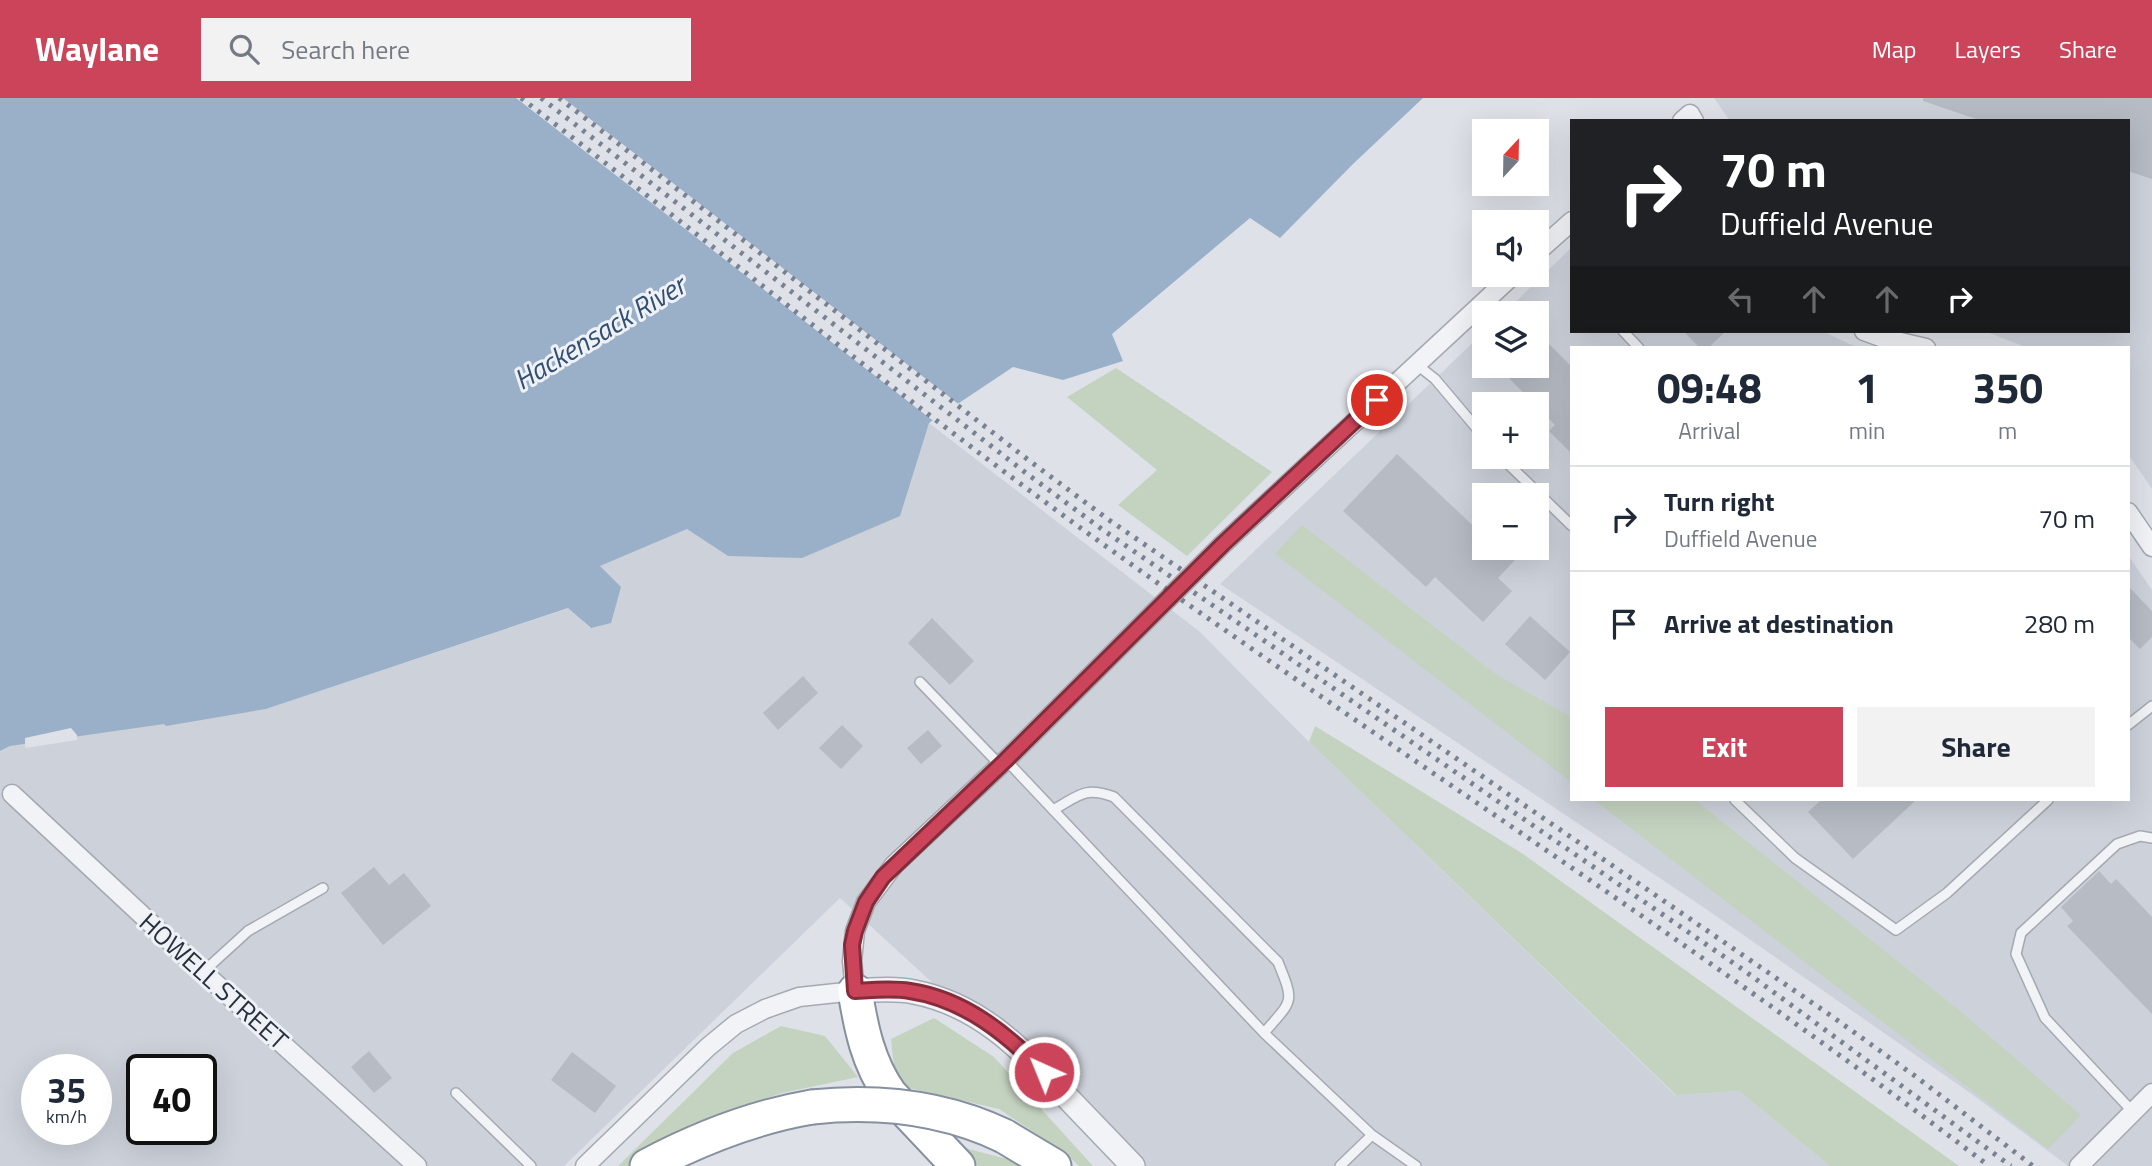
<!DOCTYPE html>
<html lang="en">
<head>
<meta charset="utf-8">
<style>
	:root { --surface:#fff; --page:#f2f2f3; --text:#1f2937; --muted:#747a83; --line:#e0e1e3; --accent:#cc445a }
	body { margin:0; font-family:"Titillium Web",sans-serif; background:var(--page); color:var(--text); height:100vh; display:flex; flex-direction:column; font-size:26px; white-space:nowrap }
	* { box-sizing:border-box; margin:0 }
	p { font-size:23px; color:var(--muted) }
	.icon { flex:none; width:38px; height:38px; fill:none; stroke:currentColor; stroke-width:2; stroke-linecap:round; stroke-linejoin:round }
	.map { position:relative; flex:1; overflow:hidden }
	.sheet { position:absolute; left:1570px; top:248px; width:560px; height:455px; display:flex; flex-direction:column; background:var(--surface); border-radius:0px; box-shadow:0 7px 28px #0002 }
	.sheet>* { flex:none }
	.hud { position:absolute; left:1570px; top:21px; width:560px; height:214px; border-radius:0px; box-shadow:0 7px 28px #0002; background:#202124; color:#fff; overflow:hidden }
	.needle { width:46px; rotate:22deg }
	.tools { position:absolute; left:1472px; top:21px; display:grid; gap:14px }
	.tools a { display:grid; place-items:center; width:77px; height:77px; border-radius:0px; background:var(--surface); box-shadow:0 7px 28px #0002; font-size:35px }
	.speed { position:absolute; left:21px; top:956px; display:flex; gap:14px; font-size:35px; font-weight:700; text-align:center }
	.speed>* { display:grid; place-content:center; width:91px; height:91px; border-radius:50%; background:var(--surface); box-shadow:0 7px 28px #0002; line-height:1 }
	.speed small { font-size:18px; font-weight:400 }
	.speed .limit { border:4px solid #111; border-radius:10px; background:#fff; color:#111 }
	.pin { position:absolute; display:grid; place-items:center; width:60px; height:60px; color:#fff; margin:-30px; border:4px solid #fff; border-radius:50%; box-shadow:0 2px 7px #0007 }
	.me { position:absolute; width:77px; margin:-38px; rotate:316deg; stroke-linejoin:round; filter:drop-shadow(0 0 5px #0008) }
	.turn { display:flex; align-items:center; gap:24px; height:147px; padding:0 35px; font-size:32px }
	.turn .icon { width:91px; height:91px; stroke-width:2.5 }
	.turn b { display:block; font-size:49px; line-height:60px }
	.lanes { display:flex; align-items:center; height:66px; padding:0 35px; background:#0003; justify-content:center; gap:35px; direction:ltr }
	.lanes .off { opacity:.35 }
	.eta { display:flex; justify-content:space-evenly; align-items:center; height:119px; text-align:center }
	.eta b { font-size:42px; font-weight:700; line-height:49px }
	.action { display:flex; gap:14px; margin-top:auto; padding:14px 35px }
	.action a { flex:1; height:80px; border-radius:0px; background:var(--accent); color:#fff; font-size:28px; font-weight:700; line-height:80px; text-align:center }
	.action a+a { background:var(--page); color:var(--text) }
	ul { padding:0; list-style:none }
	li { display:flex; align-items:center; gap:21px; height:105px; padding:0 35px; border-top:2px solid var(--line) }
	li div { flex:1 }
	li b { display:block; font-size:26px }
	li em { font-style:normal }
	header { display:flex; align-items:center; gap:42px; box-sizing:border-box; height:98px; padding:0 35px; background:var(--accent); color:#fff }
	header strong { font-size:33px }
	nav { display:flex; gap:38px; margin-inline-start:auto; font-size:24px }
	.search { width:490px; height:63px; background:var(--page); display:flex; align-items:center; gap:18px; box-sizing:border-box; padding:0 24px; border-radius:0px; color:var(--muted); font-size:26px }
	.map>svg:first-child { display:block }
	.built { fill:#cdd1da; fill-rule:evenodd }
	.green { fill:#c4d2c0 }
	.water { fill:#9ab0c8 }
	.pier { fill:#dee2e8 }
	.building { fill:#b6bbc4 }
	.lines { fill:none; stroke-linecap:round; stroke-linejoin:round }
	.service-casing { stroke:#a4a9b2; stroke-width:12 }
	.minor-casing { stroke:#a4a9b2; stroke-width:21 }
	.tertiary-casing { stroke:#a4a9b2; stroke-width:26 }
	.motorway-casing { stroke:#86909e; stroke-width:37 }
	.service { stroke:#f1f3f6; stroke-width:9 }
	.minor { stroke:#f1f3f6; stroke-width:18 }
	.tertiary { stroke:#f1f3f6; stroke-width:23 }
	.motorway { stroke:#fff; stroke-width:33 }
	.rail { stroke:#788291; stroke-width:5; stroke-dasharray:3.5 7; stroke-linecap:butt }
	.motorway-bridge-casing { stroke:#86909e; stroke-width:37; stroke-linecap:butt }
	.motorway-bridge { stroke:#fff; stroke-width:33 }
	.route-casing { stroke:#852c3a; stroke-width:18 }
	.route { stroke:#cc445a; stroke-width:12 }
	.labels { text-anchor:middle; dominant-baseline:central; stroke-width:6; stroke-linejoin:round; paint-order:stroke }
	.street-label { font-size:26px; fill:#28303f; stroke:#eef1f5 }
	.water-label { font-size:28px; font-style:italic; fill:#324f72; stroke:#eef1f5 }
</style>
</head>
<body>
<header>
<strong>Waylane</strong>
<div class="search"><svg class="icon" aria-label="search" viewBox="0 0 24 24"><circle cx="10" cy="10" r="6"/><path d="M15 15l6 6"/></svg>Search here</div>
<nav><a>Map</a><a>Layers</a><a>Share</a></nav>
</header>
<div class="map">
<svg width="2152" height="1068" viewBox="0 0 2152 1068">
	<rect width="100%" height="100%" fill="#dee2e8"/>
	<path class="built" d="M1714,0H2152V391L2128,356V250H2028L1984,233H2128V23H1730Z
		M1571,150L1572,233H1822L1858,250H1572V702H2128V457L2152,492V1068H2068L1973,997L1706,811L1220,486L1484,234V268H1536V215H1504ZM1484,306H1536V359H1484ZM1484,397H1536V450H1484Z
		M929,325L1200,534L1309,644L1675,997L1739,993L1830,1068H1132L840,800L564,1068H0V653L10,648L157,622L167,627L266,611L569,510L590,530L600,468L687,430L728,458ZM37,971H96V1031H37ZM142,971H201V1031H142Z"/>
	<path class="green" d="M1116,270L1272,374L1187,458L1118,407L1157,372L1067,299Z
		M1302,427L1497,577L1571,619V684L1275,456Z
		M1315,628L1520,754L1959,1068H1830L1739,993L1676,997L1309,644Z
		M1594,702H1695L1960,913L2081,1017L2048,1051Z
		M934,920L994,959L1093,1068H1079L1065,1055L999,1011L896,987L891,941Z
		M781,928L825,938L858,979L782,995L691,1026L629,1068H618L733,955Z
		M961,1049L1018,1064L1022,1068H978Z"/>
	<path class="water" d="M0,0H1423L1353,66L1280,140L1250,120L1112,236L1123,263L1063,282L1013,269L929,325L900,418L802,460L728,458L687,431L600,468L621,489L611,525L591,530L568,510L266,611L166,628L164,626L10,648L0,653Z"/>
	<path class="pier" d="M516,0H563L961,308L936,325Z
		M71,630L77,637V642L25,650V640Z"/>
	<path class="building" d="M1923,0H2152V81L2128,73V23H1982L1923,3Z
		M1683,233H1726L1708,250H1700Z
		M1545,242L1572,269V356L1549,333L1555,327L1497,268H1536V249Z
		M1397,356L1484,438V450H1504L1516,461L1498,480L1512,493L1483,524L1435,479L1426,489L1343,413Z
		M2128,488L2152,513V539L2140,551L2128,539Z
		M1530,518L1570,554L1545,582L1505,546Z
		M932,520L974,563L950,587L908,545Z
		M803,578L818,595L778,632L763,615Z
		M842,627L863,648L841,671L819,650Z
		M928,632L942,648L921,666L907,650Z
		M1821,702H1916L1853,761L1808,714Z
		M374,769L389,787L404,775L431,808L383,847L341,795Z
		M2099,773L2111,786L2116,781L2152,819V916L2067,828L2073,823L2061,809Z
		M369,953L392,980L374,995L351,969Z
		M572,954L616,988L595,1015L551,982Z"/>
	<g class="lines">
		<g class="service-casing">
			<path id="service" d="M1623,233L1639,250
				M1416,266L1435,281L1484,339
				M1501,359L1572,428
				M920,584L1000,667
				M2128,627L2152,608
				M1006,662L1264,935L1372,1037L1416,1068
				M1735,702L1795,760L1896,832L1947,795L2048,702
				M1053,712C1079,698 1083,688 1114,699L1278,864C1295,906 1293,901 1264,935
				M203,874L248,833L323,790
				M456,995L531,1068
				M2133,1014L2045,920L2016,856L2021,835L2117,746L2140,738L2152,740
				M1340,1068L1372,1037"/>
		</g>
		<g class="minor-casing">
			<path id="minor" d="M1682,23L1690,16L1694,23
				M1536,155L1572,123
				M1864,233L1883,240L1926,250
				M2128,414L2152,449
				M12,696L203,874L417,1068
				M585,1068L708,949L736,926L765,911L799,899L855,893L852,863L855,833L866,804L894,767L1006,662L1223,446L1513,177
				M2079,1068L2152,995"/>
		</g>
		<g class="tertiary-casing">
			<path id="tertiary" d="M855,893C874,892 895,890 914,894C977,906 1020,949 1062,994C1086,1019 1109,1043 1133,1068"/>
		</g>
		<g class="motorway-casing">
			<path id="motorway" d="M855,893C861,930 868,965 890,996L958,1068
				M1004,1038L1054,1068
				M647,1068C700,1040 753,1019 812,1009"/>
		</g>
		<use href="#service" class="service"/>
		<use href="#minor" class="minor"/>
		<use href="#tertiary" class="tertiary"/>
		<use href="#motorway" class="motorway"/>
		<path class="rail" d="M521,0C712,146 898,298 1093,439C1390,652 1699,847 1989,1068
			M541,0L1026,375L1103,432L1742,871L2011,1068
			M559,0L1031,364L1109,422L1830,917L1915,978L2033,1068"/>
		<g class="motorway-bridge-casing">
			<path id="motorway-bridge" d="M812,1009C879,1002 943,1009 1004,1038"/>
		</g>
		<use href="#motorway-bridge" class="motorway-bridge"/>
	</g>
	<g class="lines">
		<g class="route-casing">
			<path id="route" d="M1044,974C1007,936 964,901 910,893C892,890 873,892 855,893L852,847L855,833L866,804L883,779L1006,662L1223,446L1377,302"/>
		</g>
		<use href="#route" class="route"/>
	</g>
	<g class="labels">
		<g class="street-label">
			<text transform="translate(214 883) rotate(42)">HOWELL STREET</text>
		</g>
		<g class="water-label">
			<text transform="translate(599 234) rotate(-31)">Hackensack River</text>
		</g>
	</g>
</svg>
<div class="tools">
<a><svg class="needle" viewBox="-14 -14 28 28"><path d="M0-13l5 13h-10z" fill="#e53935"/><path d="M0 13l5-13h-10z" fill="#747a83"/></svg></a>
<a><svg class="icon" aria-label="sound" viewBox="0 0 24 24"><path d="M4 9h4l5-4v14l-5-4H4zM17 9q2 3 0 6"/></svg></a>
<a><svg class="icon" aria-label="layers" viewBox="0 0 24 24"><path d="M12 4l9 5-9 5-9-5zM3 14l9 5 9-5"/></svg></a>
<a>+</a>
<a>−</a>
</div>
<div class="speed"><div>35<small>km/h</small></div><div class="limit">40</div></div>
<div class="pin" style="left:1377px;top:302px;background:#d93025"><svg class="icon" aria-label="arrive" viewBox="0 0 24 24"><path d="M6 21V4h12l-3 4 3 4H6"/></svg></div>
<svg class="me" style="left:1044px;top:974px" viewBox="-20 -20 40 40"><circle r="17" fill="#cc445a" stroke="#fff" stroke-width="3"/><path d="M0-11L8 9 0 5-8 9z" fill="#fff"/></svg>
<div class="hud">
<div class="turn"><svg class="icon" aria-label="right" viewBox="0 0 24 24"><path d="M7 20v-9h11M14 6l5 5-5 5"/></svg><div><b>70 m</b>Duffield Avenue</div></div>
<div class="lanes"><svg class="icon off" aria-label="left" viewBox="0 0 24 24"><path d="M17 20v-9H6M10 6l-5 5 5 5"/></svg><svg class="icon off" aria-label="ahead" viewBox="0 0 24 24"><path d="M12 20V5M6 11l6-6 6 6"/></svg><svg class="icon off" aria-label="ahead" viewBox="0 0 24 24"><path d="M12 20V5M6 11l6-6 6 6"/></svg><svg class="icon" aria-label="right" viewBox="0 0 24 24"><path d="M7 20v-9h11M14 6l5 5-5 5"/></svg></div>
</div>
<section class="sheet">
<div class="eta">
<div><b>09:48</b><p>Arrival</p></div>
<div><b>1</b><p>min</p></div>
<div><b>350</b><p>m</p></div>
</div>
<ul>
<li><svg class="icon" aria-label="right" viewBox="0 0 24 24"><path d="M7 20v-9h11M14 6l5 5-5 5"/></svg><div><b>Turn right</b><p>Duffield Avenue</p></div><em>70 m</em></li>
<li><svg class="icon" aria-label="arrive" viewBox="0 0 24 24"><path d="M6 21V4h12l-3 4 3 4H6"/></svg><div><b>Arrive at destination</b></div><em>280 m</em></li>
</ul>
<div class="action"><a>Exit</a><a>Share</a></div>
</section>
</div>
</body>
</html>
